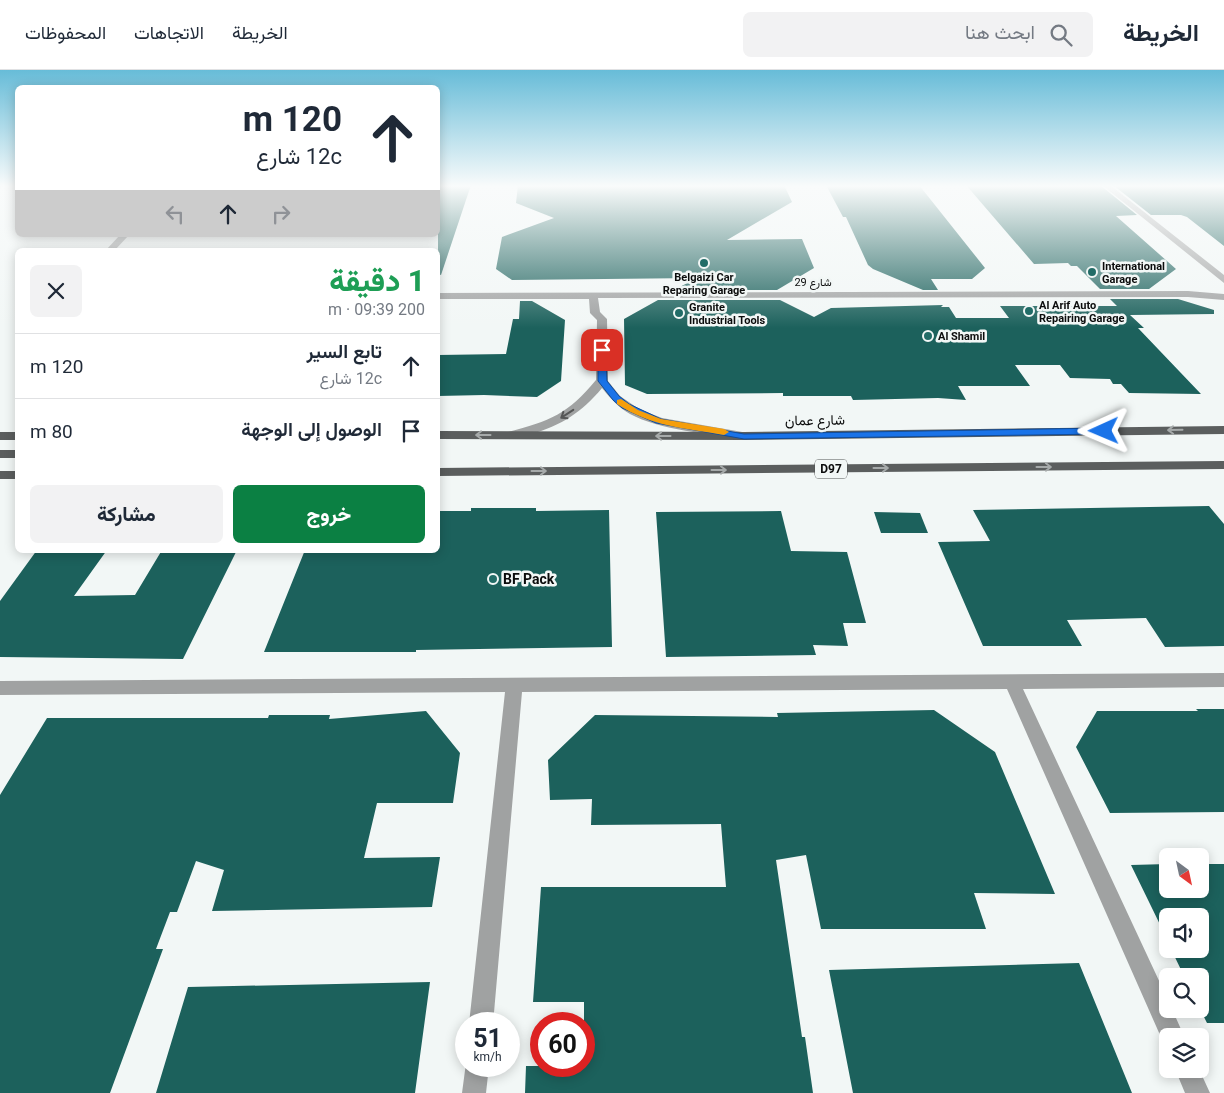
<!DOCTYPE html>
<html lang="ar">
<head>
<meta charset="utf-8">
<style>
	:root { --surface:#fff; --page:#f2f2f3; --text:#1f2937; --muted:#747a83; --line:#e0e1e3; --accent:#0b8043 }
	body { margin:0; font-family:Roboto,Vazirmatn,sans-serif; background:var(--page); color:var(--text); direction:rtl; height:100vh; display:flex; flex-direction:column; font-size:19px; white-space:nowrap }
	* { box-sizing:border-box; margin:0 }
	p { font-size:16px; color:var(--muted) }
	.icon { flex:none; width:28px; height:28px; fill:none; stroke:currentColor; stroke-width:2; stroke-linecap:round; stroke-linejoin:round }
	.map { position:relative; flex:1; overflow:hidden; direction:ltr }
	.side { position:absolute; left:15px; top:178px; width:425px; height:305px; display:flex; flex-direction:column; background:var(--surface); border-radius:8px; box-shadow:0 2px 12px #0003; direction:rtl }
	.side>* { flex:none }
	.guide { position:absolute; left:15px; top:15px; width:425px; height:152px; border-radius:8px; box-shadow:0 2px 12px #0003; direction:rtl; background:#fff; color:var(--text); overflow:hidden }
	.needle { width:32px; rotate:147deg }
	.controls { position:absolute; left:1159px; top:778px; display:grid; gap:10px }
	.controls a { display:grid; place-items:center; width:50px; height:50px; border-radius:8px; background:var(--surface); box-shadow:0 2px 12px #0003; font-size:25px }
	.speed { position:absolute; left:455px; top:942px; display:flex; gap:10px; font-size:25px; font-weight:700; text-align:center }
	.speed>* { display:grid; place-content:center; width:65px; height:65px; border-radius:50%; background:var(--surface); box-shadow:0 2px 12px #0003; line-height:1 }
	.speed small { font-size:12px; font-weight:400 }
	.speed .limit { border:8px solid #d22; background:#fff; color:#111 }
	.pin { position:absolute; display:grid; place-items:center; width:42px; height:42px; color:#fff; margin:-21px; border-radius:10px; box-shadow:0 2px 8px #0006 }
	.me { position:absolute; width:55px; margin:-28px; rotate:269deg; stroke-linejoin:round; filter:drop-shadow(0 0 4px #0008) }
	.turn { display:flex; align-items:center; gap:18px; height:105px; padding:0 15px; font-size:22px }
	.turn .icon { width:65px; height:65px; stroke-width:2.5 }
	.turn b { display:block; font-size:35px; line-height:42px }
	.lanes { display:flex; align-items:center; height:48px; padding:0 15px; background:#0003; justify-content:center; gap:25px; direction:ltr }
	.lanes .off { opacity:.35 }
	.round { display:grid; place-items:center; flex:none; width:52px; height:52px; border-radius:8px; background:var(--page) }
	.overview { display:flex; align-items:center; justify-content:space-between; height:85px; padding:0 15px }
	h1 { font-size:30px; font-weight:800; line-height:38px; color:#1e9e55 }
	.cta { display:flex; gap:10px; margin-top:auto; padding:10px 15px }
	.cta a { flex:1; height:58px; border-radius:8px; background:var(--accent); color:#fff; font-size:20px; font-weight:800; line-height:58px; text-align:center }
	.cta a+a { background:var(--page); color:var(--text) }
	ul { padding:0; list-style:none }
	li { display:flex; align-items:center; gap:15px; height:65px; padding:0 15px; border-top:1px solid var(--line) }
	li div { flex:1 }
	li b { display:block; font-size:19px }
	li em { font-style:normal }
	header { display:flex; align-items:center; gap:30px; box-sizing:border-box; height:70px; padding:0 25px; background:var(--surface); border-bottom:1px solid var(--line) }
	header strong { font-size:24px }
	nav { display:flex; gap:28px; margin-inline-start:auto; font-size:18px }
	.search { width:350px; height:45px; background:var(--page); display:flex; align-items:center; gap:12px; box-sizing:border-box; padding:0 18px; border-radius:8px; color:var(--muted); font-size:19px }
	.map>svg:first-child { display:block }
	.building { fill:#1c615c }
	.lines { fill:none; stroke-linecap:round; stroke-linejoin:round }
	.minor { fill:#a0a2a2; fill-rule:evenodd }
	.major { fill:#5b5e5e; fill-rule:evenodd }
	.oneway { stroke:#565757 }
	.oneway2 { stroke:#a6aaaa }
	.route { fill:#1a73e8; stroke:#114b97 }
	.slow { fill:#f59e0b }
	.poi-dot { fill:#226c67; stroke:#f2f7f6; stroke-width:2 }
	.labels { text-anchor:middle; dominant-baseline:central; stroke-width:5; stroke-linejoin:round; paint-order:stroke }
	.far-poi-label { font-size:11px; font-weight:bold; fill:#0b0c0c; stroke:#f2f7f6; text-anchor:start }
	.far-street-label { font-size:11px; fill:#0b0c0c; stroke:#f2f7f6 }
	.shield { fill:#f2f7f6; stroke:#505252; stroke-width:1 }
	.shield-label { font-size:12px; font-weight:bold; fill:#0b0c0c }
	.street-label { font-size:14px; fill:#0b0c0c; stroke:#f2f7f6 }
	.poi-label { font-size:14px; font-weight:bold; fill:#0b0c0c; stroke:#f2f7f6; text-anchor:start }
</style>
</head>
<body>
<header>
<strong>الخريطة</strong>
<div class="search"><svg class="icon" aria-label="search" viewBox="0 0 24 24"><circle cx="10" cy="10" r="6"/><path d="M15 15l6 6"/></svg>ابحث هنا</div>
<nav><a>الخريطة</a><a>الاتجاهات</a><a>المحفوظات</a></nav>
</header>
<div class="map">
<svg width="1224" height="1023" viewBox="0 0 1224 1023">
	<rect width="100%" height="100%" fill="#f2f7f6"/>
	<path class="building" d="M438,115H471L441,205L438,204Z
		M518,115H784L792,132L727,170L802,169L814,198L777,220H674L697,208L512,210L496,199L502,167L554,148L516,133Z
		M826,115H919L985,198L972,209H931L938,220H923L873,199L868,195L846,147H843Z
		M966,115H1100L1137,145L1116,146L1176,199L1149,219H1100L1077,196H1071L1068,193L1034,194Z
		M1113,115H1224V176L1187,147L1181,145H1151Z
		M1110,229H1178L1214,240V244L1130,245L1144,258H1138L1201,324L1129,323L1121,314H1113L1110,309L1070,308L1060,295H1015L1030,316H958L966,330L938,328L853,330L851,326H783V323L647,324L625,315L624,249L658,230H780L814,247L831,238L943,235L941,237H949L956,248H1009L1000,236H1117Z
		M520,231H532L565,250L561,311L537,327L484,325L438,326V285L506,284L513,249H519Z
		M1209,436L1224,454V576L1165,577L1146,548L1067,550L1082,576H983L938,472L990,471L973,440Z
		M471,438H536V441L609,440L612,577L416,580V582H264L305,480H438V441H471Z
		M781,441L791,481L847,482L866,553H843L848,576L813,575L816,585L666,587L656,442Z
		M874,442L920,443L928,463H881Z
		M37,480H107L74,526L135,525L162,480H237L183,589L0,587V531Z
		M1196,639H1224V742L1110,743L1076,677L1097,641H1198Z
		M934,640L995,682L1055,824L974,823L986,859H821L806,785L776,790L802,967H805L813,1023H525L526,996H584V932H533L541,817H726L721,754L591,755L592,729L550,730L548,690L595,645L778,647L777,643Z
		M426,641L460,683L453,733H377L364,788L440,787L432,837L212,841L224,800L196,791L177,842H170L156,879H163L110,1023H0V725L47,648H268L269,645H330L329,649Z
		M1168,794V819H1200V794H1224V953H1207L1200,939V906H1184L1171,879H1200V846H1168V871L1131,795Z
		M1079,893L1132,1023H853L829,900Z
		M430,912L415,1023H156L188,917Z"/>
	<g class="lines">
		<path class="minor" d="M1102,115H1110L1224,205V213Z
			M120,165H129L115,180H106Z
			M1188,221L1224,224V230L1188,227L598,228L600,242L607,249L608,311L620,326L639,339L662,348L748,363L750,366L748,369L744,370C711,364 659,360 630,344C619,338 610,328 602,318C582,342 561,356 531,364C523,366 515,370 508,368L506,365L508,362C550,351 568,344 596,310L597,250L590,243L589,229H438V223Z
			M1224,603V617L1023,619L1168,930V939H1172L1184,966H1168V976L1164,974L1007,619L522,622L493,954H469L505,622L0,625V611Z
			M466,993V996H489L486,1023H462Z
			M1175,999H1199L1210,1023H1185Z"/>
		<path class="major" d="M0,115H5L0,118Z
			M1224,356V364L744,370L438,369V361L744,362Z
			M0,362H18V370H0Z
			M0,380H18V388H0Z
			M1224,391V399L438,406V398Z
			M0,401H18V409H0Z"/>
	</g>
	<defs><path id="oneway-shaft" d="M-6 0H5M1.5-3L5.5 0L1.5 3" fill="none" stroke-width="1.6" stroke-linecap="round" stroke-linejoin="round" transform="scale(1.25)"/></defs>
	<use class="oneway" href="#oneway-shaft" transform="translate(567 344) rotate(147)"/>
	<g class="oneway2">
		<use href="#oneway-shaft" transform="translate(1175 360) rotate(179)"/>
		<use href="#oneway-shaft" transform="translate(483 365) rotate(-180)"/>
		<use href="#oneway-shaft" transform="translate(663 366) rotate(-180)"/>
		<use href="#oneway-shaft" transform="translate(1044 397)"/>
		<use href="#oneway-shaft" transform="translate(881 398)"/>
		<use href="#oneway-shaft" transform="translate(719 400)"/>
		<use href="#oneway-shaft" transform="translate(539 401)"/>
	</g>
	<linearGradient id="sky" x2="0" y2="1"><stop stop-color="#67bcd8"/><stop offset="0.45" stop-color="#f9fbfb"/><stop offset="1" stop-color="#f9fbfb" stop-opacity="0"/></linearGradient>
	<rect width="1224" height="258" fill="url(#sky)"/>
	<path class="route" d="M602,278L606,280L607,311L619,326L629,334L661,349L744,364L1104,358L1109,361L1104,364L744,369L656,353L622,338L613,330L598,311V280Z"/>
	<path class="slow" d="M621,329L638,340L661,349L724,359L729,362L724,365C685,358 652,357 617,334V330Z"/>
	<g class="poi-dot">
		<circle cx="704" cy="193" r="5"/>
		<circle cx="1092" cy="202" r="5"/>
		<circle cx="1029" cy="241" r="5"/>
		<circle cx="679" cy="243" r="5"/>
		<circle cx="928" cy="266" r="5"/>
		<circle cx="493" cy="509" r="5"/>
	</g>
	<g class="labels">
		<g class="far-poi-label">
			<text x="1102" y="196">International<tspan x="1102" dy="13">Garage</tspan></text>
			<text x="704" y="207" text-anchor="middle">Belgaizi Car<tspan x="704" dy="13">Reparing Garage</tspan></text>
			<text x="1039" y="235">Al Arif Auto<tspan x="1039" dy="13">Repairing Garage</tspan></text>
			<text x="689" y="237">Granite<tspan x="689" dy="13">Industrial Tools</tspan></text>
			<text x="938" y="266">Al Shamil</text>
		</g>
		<g class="far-street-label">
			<text x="813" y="212">شارع 29</text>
		</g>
		<rect class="shield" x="815" y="389.5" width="32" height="19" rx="4"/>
		<g class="shield-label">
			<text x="831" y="399">D97</text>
		</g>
		<g class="street-label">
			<text transform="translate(815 350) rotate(-1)">شارع عمان</text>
		</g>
		<g class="poi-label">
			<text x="503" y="509">BF Pack</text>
		</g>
	</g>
</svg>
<div class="controls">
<a><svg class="needle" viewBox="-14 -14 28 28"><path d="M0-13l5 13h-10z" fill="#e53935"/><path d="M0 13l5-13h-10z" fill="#747a83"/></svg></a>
<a><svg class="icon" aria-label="sound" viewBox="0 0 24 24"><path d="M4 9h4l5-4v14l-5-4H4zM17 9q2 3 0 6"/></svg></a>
<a><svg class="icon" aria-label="search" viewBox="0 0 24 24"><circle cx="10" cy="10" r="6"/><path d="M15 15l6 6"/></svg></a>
<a><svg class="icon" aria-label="layers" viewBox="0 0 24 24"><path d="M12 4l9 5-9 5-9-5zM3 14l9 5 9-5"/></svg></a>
</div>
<div class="speed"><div>51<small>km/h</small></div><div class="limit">60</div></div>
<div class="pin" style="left:602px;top:280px;background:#d93025"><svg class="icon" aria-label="arrive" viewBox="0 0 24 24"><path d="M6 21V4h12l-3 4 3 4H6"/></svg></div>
<svg class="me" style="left:1104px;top:361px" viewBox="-20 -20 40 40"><path d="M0-17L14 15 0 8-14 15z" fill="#1a73e8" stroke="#fff" stroke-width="4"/></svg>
<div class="guide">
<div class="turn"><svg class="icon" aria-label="ahead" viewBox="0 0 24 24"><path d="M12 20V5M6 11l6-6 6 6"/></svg><div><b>120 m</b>12c شارع</div></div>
<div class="lanes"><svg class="icon off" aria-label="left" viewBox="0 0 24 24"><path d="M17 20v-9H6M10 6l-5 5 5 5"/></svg><svg class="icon" aria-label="ahead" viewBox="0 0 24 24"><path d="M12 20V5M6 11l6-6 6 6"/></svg><svg class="icon off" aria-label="right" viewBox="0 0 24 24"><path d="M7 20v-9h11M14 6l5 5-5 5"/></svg></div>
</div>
<section class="side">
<div class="overview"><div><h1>1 دقيقة</h1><p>200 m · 09:39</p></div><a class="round"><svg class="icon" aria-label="close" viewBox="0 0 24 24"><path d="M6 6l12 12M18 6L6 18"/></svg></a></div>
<ul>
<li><svg class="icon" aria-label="ahead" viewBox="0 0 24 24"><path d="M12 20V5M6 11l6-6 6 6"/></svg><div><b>تابع السير</b><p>12c شارع</p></div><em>120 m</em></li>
<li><svg class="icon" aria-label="arrive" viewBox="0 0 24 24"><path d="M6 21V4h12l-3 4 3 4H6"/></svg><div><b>الوصول إلى الوجهة</b></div><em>80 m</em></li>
</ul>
<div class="cta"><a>خروج</a><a>مشاركة</a></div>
</section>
</div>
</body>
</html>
